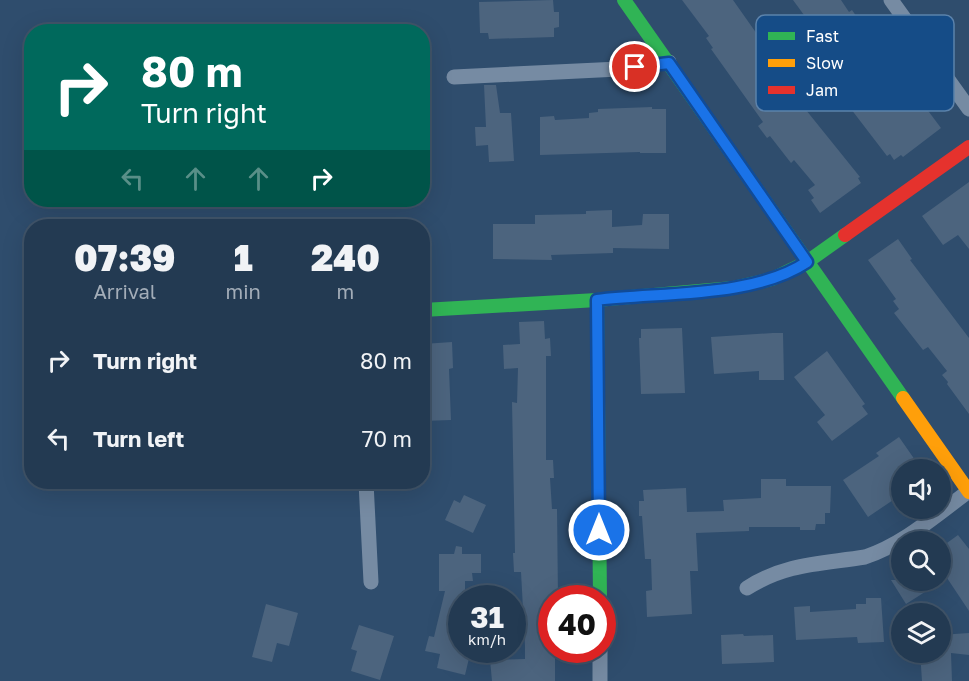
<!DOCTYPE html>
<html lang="en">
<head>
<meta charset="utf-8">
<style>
	:root { --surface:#233a52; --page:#2b4159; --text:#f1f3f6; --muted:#a3adb8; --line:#405469 }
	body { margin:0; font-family:"Golos Text",sans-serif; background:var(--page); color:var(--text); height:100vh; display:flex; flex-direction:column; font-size:22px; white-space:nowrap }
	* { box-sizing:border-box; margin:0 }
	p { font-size:20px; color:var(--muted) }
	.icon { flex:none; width:33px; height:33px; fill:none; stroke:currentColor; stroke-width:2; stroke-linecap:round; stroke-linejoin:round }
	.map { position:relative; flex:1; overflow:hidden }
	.side { position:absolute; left:24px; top:219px; width:406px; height:270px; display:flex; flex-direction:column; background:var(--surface); border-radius:24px; box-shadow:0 6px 24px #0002,0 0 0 2px var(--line) }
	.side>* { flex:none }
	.top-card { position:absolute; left:24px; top:24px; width:406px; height:183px; border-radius:24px; box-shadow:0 6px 24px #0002,0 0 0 2px var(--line); background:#00695c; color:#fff; overflow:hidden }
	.tools { position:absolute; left:891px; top:459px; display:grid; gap:12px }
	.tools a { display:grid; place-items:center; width:60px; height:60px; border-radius:50%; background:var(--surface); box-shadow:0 6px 24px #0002,0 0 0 2px var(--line); font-size:30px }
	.speed { position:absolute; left:448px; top:585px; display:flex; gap:12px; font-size:30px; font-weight:700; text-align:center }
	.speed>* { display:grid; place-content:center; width:78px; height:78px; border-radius:50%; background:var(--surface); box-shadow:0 6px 24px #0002,0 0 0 2px var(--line); line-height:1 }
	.speed small { font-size:15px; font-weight:400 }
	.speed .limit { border:9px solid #d22; background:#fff; color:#111 }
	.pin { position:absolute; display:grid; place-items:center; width:51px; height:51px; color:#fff; margin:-26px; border:3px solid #fff; border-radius:50%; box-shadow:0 2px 6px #0007 }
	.me { position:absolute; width:66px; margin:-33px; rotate:0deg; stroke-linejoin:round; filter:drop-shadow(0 0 4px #0008) }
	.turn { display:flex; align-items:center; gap:21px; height:126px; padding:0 18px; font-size:27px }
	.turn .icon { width:78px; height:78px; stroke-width:2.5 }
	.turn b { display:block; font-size:42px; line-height:51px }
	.lanes { display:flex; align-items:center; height:57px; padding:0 18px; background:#0003; justify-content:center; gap:30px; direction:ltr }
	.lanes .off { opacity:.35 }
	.eta { display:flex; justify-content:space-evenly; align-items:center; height:102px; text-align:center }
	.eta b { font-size:36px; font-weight:800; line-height:42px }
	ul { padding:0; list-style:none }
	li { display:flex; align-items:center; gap:18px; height:78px; padding:0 18px }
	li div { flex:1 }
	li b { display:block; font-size:22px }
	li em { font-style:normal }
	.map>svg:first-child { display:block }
	.building { fill:#4c647e }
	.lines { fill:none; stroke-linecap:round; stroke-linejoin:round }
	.street { stroke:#768ba3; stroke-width:15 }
	.fast { stroke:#30b455; stroke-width:14 }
	.slow { stroke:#ff9f0a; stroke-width:14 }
	.jam { stroke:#e5322d; stroke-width:14 }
	.route-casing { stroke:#114b97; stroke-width:15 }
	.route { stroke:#1a73e8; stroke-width:10 }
	.key { fill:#154c87; stroke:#5b82ab; stroke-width:1.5 }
	.key-label { font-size:16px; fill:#fff }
</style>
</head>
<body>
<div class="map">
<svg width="969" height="681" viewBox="0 0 969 681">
	<rect width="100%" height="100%" fill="#2f4d6d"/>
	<path class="building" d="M553,0L554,12H559V27L554,28V37L489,39L488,33H480L479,2Z
		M682,0H733L769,51L779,44L782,47L812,26L793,0H841L849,12L852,10L886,59L880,63L900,89L905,85L923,110L926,108L941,128L903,157L901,155L894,160L890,154L887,156L851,109L862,101L825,46L798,66L822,99L806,110L860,177L858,178L861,183L820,213L811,200L814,198L808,190L815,185L794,160L791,163L770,136L767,138L758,126L763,122L711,49L713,48L706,38L709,36Z
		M484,85H496L500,113H511L514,161L489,162L488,145L476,146L475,127H486Z
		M652,107V109H666V153H640V152L540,155V117L554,116L555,120L589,118V113L598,112V109Z
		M969,182V249L958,235L943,245L922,216Z
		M612,210V227L642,225L643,214H669V249L613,248V253L551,255L552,260L493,259V224H535V215L586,214V211Z
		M898,239L912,259L910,260L969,338V414L947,384L948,382L942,375L947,371L928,347L923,350L894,313L899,309L893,301L896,299L868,260Z
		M544,321L545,339L550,338L551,356H546V460H553L554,478H550L552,509H557L558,598H552V650H555V681H492L490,660L525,659V646L521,572H514L513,553H515L512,402L517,403L518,368L504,369L503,345L520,344L519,322Z
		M682,328L685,393L641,394L639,338H641V329Z
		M773,333H783L784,380H759V371L714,374L711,337Z
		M452,342L453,368L449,369L451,420L423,421V344Z
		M827,351L865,404L862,406L868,414L832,441L817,422L825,415L794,377Z
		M899,437L922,470H902V494L868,517L843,480L879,456L876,453Z
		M761,479H786V486H831L830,513H825V524H816L815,530H800V527H749V531L696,533L698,571H690L692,614L647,617L646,591L652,590L651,559H645L642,516H639V501H644L643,490L686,488L687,512L724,511L723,500L761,498Z
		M464,495L486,505L473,533L445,520L454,500L460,503Z
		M958,535L969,549V611L947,578L906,604L891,580H940V548Z
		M456,546L462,547V554H481V573H472L473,581H465V591H462V650H471L465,675L437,668L440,654L425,651L429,636L434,637L445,591H439V554H454Z
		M866,598H881L884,642L858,643L857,637L796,640L794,607L810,606V612L856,609V604H866Z
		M266,604L298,613L289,646L277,643L272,662L252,657Z
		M359,625L394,636L380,680L351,671L357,651L351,649Z
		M969,633V655L951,653L952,681H922L920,652H948H940V635Z
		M743,634L744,636L773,635L774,662L722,664L721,635Z"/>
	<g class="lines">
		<path class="street" d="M891,0L969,109
			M454,77L619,69L669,62
			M366,482L371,582
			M747,588C786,563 821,564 865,557C904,544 936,515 969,491
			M600,650V681"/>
		<path class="fast" d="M624,0L903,398
			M597,300L600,598
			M423,310L597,300L733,288L772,279L807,262L845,235"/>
		<path class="slow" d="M903,398L969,492"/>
		<path class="jam" d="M845,235L969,147"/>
	</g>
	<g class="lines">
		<g class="route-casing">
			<path id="route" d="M599,530L597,300C662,292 753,298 807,262L669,63L635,67"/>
		</g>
		<use href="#route" class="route"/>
	</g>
	<rect x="756" y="15" width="198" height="96" rx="9" class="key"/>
	<rect x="768" y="32" width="27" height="8" fill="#30b455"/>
	<rect x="768" y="59" width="27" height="8" fill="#ff9f0a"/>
	<rect x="768" y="86" width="27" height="8" fill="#e5322d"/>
	<g class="key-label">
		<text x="806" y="42">Fast</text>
		<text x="806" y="69">Slow</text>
		<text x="806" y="96">Jam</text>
	</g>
</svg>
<div class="tools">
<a><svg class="icon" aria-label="sound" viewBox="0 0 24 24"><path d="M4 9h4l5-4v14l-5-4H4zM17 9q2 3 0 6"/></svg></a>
<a><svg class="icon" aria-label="search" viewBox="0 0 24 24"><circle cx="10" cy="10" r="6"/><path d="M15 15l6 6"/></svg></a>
<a><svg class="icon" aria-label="layers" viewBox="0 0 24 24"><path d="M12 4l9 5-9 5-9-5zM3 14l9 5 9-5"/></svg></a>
</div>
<div class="speed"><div>31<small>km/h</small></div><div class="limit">40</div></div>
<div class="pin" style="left:635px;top:67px;background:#d93025"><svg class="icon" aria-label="arrive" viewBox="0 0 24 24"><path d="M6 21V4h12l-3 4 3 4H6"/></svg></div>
<svg class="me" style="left:599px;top:530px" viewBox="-20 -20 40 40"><circle r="17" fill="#1a73e8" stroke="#fff" stroke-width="3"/><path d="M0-11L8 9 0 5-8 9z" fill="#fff"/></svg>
<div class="top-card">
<div class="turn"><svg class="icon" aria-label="right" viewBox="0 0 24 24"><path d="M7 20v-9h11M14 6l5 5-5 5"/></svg><div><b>80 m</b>Turn right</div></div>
<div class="lanes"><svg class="icon off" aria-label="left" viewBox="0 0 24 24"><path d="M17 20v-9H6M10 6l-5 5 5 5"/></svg><svg class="icon off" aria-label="ahead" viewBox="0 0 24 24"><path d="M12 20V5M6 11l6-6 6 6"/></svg><svg class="icon off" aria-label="ahead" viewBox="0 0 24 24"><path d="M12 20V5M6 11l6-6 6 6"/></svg><svg class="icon" aria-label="right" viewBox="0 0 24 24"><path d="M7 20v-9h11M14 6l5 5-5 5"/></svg></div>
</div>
<section class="side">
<div class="eta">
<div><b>07:39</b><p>Arrival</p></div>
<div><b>1</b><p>min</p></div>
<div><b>240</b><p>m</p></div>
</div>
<ul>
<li><svg class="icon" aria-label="right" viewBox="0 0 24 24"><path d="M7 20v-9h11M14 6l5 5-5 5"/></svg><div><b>Turn right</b></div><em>80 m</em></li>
<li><svg class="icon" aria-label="left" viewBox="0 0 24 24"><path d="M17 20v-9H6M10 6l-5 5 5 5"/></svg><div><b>Turn left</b></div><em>70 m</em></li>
</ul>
</section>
</div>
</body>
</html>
